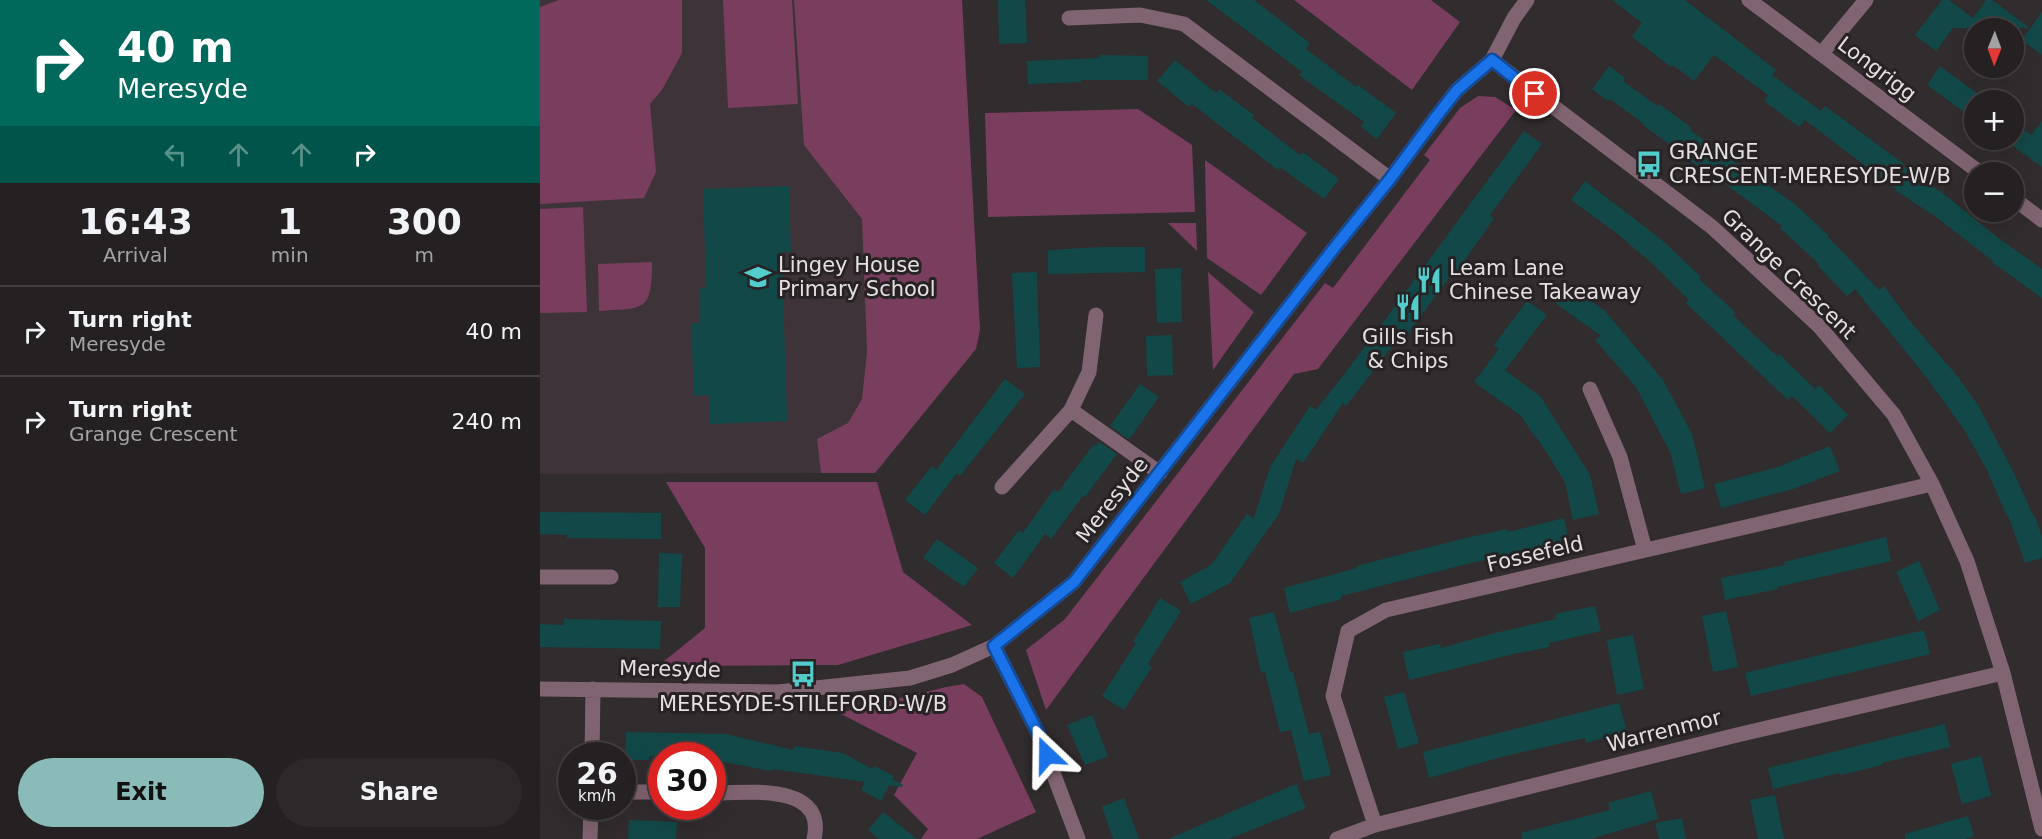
<!DOCTYPE html>
<html lang="en">
<head>
<meta charset="utf-8">
<style>
	:root { --surface:#252122; --page:#2d292a; --text:#f1f3f6; --muted:#a3a3a5; --line:#423e40; --accent:#8bbbb9 }
	body { margin:0; font-family:"DejaVu Sans",sans-serif; background:var(--page); color:var(--text); height:100vh; display:flex; flex-direction:column; font-size:22px; white-space:nowrap }
	* { box-sizing:border-box; margin:0 }
	p { font-size:20px; color:var(--muted) }
	.icon { flex:none; width:33px; height:33px; fill:none; stroke:currentColor; stroke-width:2; stroke-linecap:round; stroke-linejoin:round }
	.map { position:relative; flex:1; overflow:hidden }
	.side { display:flex; flex-direction:column; background:var(--surface); width:540px }
	.side>* { flex:none }
	.hud { background:#00695c; color:#fff; overflow:hidden }
	.needle { width:39px; rotate:181deg }
	.buttons { position:absolute; left:1424px; top:18px; display:grid; gap:12px }
	.buttons a { display:grid; place-items:center; width:60px; height:60px; border-radius:50%; background:var(--surface); box-shadow:0 6px 24px #0002,0 0 0 2px var(--line); font-size:30px }
	.speed { position:absolute; left:18px; top:742px; display:flex; gap:12px; font-size:30px; font-weight:700; text-align:center }
	.speed>* { display:grid; place-content:center; width:78px; height:78px; border-radius:50%; background:var(--surface); box-shadow:0 6px 24px #0002,0 0 0 2px var(--line); line-height:1 }
	.speed small { font-size:15px; font-weight:400 }
	.speed .limit { border:9px solid #d22; background:#fff; color:#111 }
	.pin { position:absolute; display:grid; place-items:center; width:51px; height:51px; color:#fff; margin:-26px; border:3px solid #fff; border-radius:50%; box-shadow:0 2px 6px #0007 }
	.me { position:absolute; width:66px; margin:-33px; rotate:337deg; stroke-linejoin:round; filter:drop-shadow(0 0 4px #0008) }
	.turn { display:flex; align-items:center; gap:21px; height:126px; padding:0 18px; font-size:27px }
	.turn .icon { width:78px; height:78px; stroke-width:2.5 }
	.turn b { display:block; font-size:42px; line-height:51px }
	.lanes { display:flex; align-items:center; height:57px; padding:0 18px; background:#0003; justify-content:center; gap:30px; direction:ltr }
	.lanes .off { opacity:.35 }
	.eta { display:flex; justify-content:space-evenly; align-items:center; height:102px; text-align:center }
	.eta b { font-size:36px; font-weight:800; line-height:42px }
	.cta { display:flex; gap:12px; margin-top:auto; padding:12px 18px }
	.cta a { flex:1; height:69px; border-radius:36px; background:var(--accent); color:#111; font-size:24px; font-weight:800; line-height:69px; text-align:center }
	.cta a+a { background:var(--page); color:var(--text) }
	ul { padding:0; list-style:none }
	li { display:flex; align-items:center; gap:18px; height:90px; padding:0 18px; border-top:2px solid var(--line) }
	li div { flex:1 }
	li b { display:block; font-size:22px }
	li em { font-style:normal }
	main { display:flex; flex:1; min-height:0 }
	.map>svg:first-child { display:block }
	.built { fill:#3e3338 }
	.green { fill:#793e5d }
	.building { fill:#124948 }
	.lines { fill:none; stroke-linecap:round; stroke-linejoin:round }
	.minor { stroke:#816471; stroke-width:15 }
	.route-casing { stroke:#114b97; stroke-width:15 }
	.route { stroke:#1a73e8; stroke-width:10 }
	.labels { text-anchor:middle; dominant-baseline:central; stroke-width:6; stroke-linejoin:round; paint-order:stroke }
	.street-label { font-size:21px; fill:#e4e0e2; stroke:#272224 }
	.poi-label { font-size:21px; fill:#e4e0e2; stroke:#272224; text-anchor:start }
</style>
</head>
<body>
<main>
<section class="side">
<div class="hud">
<div class="turn"><svg class="icon" aria-label="right" viewBox="0 0 24 24"><path d="M7 20v-9h11M14 6l5 5-5 5"/></svg><div><b>40 m</b>Meresyde</div></div>
<div class="lanes"><svg class="icon off" aria-label="left" viewBox="0 0 24 24"><path d="M17 20v-9H6M10 6l-5 5 5 5"/></svg><svg class="icon off" aria-label="ahead" viewBox="0 0 24 24"><path d="M12 20V5M6 11l6-6 6 6"/></svg><svg class="icon off" aria-label="ahead" viewBox="0 0 24 24"><path d="M12 20V5M6 11l6-6 6 6"/></svg><svg class="icon" aria-label="right" viewBox="0 0 24 24"><path d="M7 20v-9h11M14 6l5 5-5 5"/></svg></div>
</div>
<div class="eta">
<div><b>16:43</b><p>Arrival</p></div>
<div><b>1</b><p>min</p></div>
<div><b>300</b><p>m</p></div>
</div>
<ul>
<li><svg class="icon" aria-label="right" viewBox="0 0 24 24"><path d="M7 20v-9h11M14 6l5 5-5 5"/></svg><div><b>Turn right</b><p>Meresyde</p></div><em>40 m</em></li>
<li><svg class="icon" aria-label="right" viewBox="0 0 24 24"><path d="M7 20v-9h11M14 6l5 5-5 5"/></svg><div><b>Turn right</b><p>Grange Crescent</p></div><em>240 m</em></li>
</ul>
<div class="cta"><a>Exit</a><a>Share</a></div>
</section>
<div class="map">
<svg width="1502" height="839" viewBox="0 0 1502 839">
	<rect width="100%" height="100%" fill="#312c2e"/>
	<path class="built" d="M0,0H422L440,330L436,349L335,473L0,474Z"/>
	<path class="green" d="M19,0H142V53L122,90L110,104L116,172L104,198L0,204V7Z
		M183,0H252L258,104L188,108Z
		M254,0H422L440,330L436,349L335,473H281L277,439L308,423L322,399L327,352L322,219L264,145Z
		M754,0H891L920,22L872,90Z
		M938,96L955,97L976,110L778,369L754,374L506,710L486,650L525,619L785,283L793,288L890,160L884,155L920,108Z
		M598,109L652,145L655,212L448,217L445,113Z
		M665,160L767,233L721,295L667,258Z
		M43,207L47,312L0,313V209Z
		M628,223H656L657,251Z
		M112,262C112,312 105,308 59,311L58,264Z
		M668,272L714,312L673,370Z
		M126,482H337L363,572L432,625L298,665L118,666L165,628V548Z
		M424,684L442,697L496,812L437,839H381L388,829L354,795L377,753L299,713L406,687Z"/>
	<path class="building" d="M458,0H485L487,43L459,44Z
		M666,0H714L770,43L766,49L816,87L818,85L856,113L837,139L821,127L824,122L759,75L762,72Z
		M1072,0H1145L1236,70L1232,75L1281,111L1285,106L1364,164L1363,166L1409,198L1457,237L1502,269V298L1453,263L1454,262L1396,217L1355,190L1356,189L1265,120L1259,127L1224,101L1228,95L1174,55L1154,81L1133,65L1131,67L1092,37L1102,23Z
		M1402,0H1409L1433,18L1446,0H1452L1490,28H1413L1396,51L1375,35Z
		M1502,12V55L1482,40Z
		M560,55L608,56V80H541V82L488,84L487,61L560,58Z
		M635,60L676,93L679,89L714,115L712,118L760,155L763,152L799,179L784,199L740,167L738,170L652,104L649,107L617,81Z
		M1069,66L1085,78L1083,81L1117,106L1119,104L1152,128L1150,130L1256,205L1289,236L1288,237L1339,290L1344,286L1369,320L1418,377L1438,405L1473,471L1494,517L1495,516L1502,537V558L1485,563L1468,515L1467,516L1446,468L1425,431L1387,378L1315,289L1307,296L1278,266L1279,264L1240,228L1242,226L1184,183L1147,159L1148,158L1103,125L1104,124L1070,99L1068,101L1052,89Z
		M1400,66L1442,97L1439,100H1434V108L1428,115L1387,85Z
		M1473,121L1491,135L1502,121V167L1473,146Z
		M984,131L1002,144L950,215L954,218L916,273L914,271L864,339L860,336L806,406L803,403L763,463L756,459L739,514L690,583L651,604L640,582L671,565L707,514L714,518L730,467L770,406L776,410L819,355Z
		M1045,181L1123,241L1161,277L1159,279L1195,312L1193,315L1214,335L1237,356L1239,354L1275,389L1279,385L1308,415L1290,433L1252,396L1248,400L1146,303L1149,300L1113,264L1075,232L1031,200Z
		M249,186L251,252H242L247,421L170,424V395L154,396L151,323H160L159,288L166,287L163,189Z
		M563,247H605V272L508,274V250Z
		M641,268L642,322L617,323L615,269Z
		M497,272L500,367L477,368L472,273Z
		M1028,285L1065,311L1123,380L1152,434L1165,488L1141,494L1131,454L1096,387L1055,340L1061,336L1015,303Z
		M987,301L1007,315L965,370L1001,397L1050,475L1059,514L1033,520L1025,482L996,436L995,437L981,416L934,382L959,349L954,345Z
		M632,335L633,375L607,376L606,336Z
		M465,379L485,394L420,476L417,473L385,515L365,500L392,466L396,470Z
		M600,384L619,397L591,437L588,439L570,426Z
		M559,442L577,454L545,497L543,496L511,539L505,534L473,578L454,563L479,530L483,533L514,489L518,492L554,444L556,446Z
		M1290,446L1300,471L1253,489L1181,508L1174,484L1238,467Z
		M0,512L121,513V539L27,538V535L0,534Z
		M1024,518L1030,547L987,556L986,551L927,564L801,596V599L750,613L744,588L817,568L816,566L926,538L967,529L968,532Z
		M1346,537L1351,561L1237,587L1238,589L1185,600L1181,578L1245,565L1244,562Z
		M397,539L438,568L424,587L383,558Z
		M119,553L142,554L140,607H118Z
		M1379,561L1400,610L1378,621L1356,572Z
		M620,598L641,611L608,664L612,667L584,710L562,696L596,643L593,642Z
		M1055,606L1061,631L1009,643L1010,647L973,654L869,680L863,652L900,644L901,648L955,633L1016,619L1015,614Z
		M1186,611L1198,667L1173,672L1162,616Z
		M734,612L750,672H753L769,734L780,732L791,775L764,781L751,730L740,732L725,672L721,673L709,618Z
		M24,619L121,621L120,649L0,647V624L24,625Z
		M1384,630L1390,654L1211,696L1205,673Z
		M1093,635L1104,689L1077,695L1067,640Z
		M864,692L879,743L858,749L844,697Z
		M1079,703L1087,731L1046,743L1045,738L961,757L889,778L883,752Z
		M552,715L568,756L545,765L527,725Z
		M1405,724L1410,747L1342,763V765L1301,775L1300,773L1233,789L1228,768Z
		M86,732L186,734L253,750L254,746L303,753L332,769L334,766L354,776L352,779L363,785L362,787L349,785L341,801L321,790L325,782L233,769L232,771L172,760V756H109V760H85Z
		M1441,756L1451,796L1422,804L1411,764Z
		M756,784L766,808L689,839H628Z
		M1111,791L1118,819L1050,839H982L981,833L1070,810L1068,803Z
		M1235,795L1244,839H1218L1210,800Z
		M584,798L588,809L599,839H574L571,833L562,807Z
		M343,812L377,839H339L328,830Z
		M1428,816L1434,836L1425,839H1365V834Z
		M1142,818L1146,839H1119L1115,823Z
		M89,820L137,822L136,839H88Z"/>
	<g class="lines">
		<path class="minor" d="M1209,0L1439,172
			M529,18L600,15L644,24L850,179
			M1282,53L1326,0
			M952,60L1172,227L1279,326L1354,415L1392,484L1427,561L1463,673L1502,829
			M1473,198L1502,220
			M1050,389L1080,457L1105,550
			M531,410L620,473
			M462,487L531,410L549,372L556,315
			M0,577H71
			M454,646L498,733L538,839
			M0,689L238,692L370,678L412,665L454,646L534,582L795,247L850,179L896,117L917,90L952,60L974,18L987,0
			M52,756L53,689
			M82,792H122
			M172,793C206,793 287,782 274,839
			M835,825L793,696L808,631L846,610L1392,484
			M50,839L51,807
			M797,839L835,825L1197,735L1463,673"/>
	</g>
	<g class="lines">
		<g class="route-casing">
			<path id="route" d="M507,755L498,733L454,646L534,582L795,247L850,179L896,117L917,90L952,60L995,94"/>
		</g>
		<use href="#route" class="route"/>
	</g>
	<defs>
		<g id="bus-bare" transform="scale(2.07)"><path d="M-5-6H5V4H4V6H2V4H-2V6H-4V4H-5ZM-3.5-4V0h7V-4ZM-3.5 1.2v1.5H-2V1.2ZM2 1.2v1.5H3.5V1.2Z" fill="#52cdcc" stroke="#272224" stroke-width="2.5" paint-order="stroke"/></g>
		<g id="school-bare" transform="scale(2.07)"><path d="M0-5L7-2L0 1L-7-2ZM-4 1L0 2.5L4 1V4Q0 6-4 4Z" fill="#52cdcc" stroke="#272224" stroke-width="2.5" paint-order="stroke"/></g>
		<g id="restaurant-bare" transform="scale(2.07)"><path d="M-5-6h1v4h1v-4h1v4h1v-4h1v5L-1.5 .5V6h-2V.5L-5-1ZM5-6V6H3V1.5H1.5Q1.5-4 5-6Z" fill="#52cdcc" stroke="#272224" stroke-width="2.5" paint-order="stroke"/></g>
	</defs>
	<g fill-rule="evenodd">
		<use href="#bus-bare" x="1109" y="164"/>
		<use href="#school-bare" x="218" y="277"/>
		<use href="#restaurant-bare" x="889" y="280"/>
		<use href="#restaurant-bare" x="868" y="307"/>
		<use href="#bus-bare" x="263" y="674"/>
	</g>
	<g class="labels">
		<g class="street-label">
			<text transform="translate(1337 69) rotate(37)">Longrigg</text>
			<text transform="translate(1249 274) rotate(44)">Grange Crescent</text>
			<text transform="translate(572 500) rotate(-52)">Meresyde</text>
			<text transform="translate(995 554) rotate(-13)">Fossefeld</text>
			<text transform="translate(130 669) rotate(1)">Meresyde</text>
			<text transform="translate(1124 731) rotate(-14)">Warrenmor</text>
		</g>
		<g class="poi-label">
			<text x="1129" y="152">GRANGE<tspan x="1129" dy="24">CRESCENT-MERESYDE-W/B</tspan></text>
			<text x="238" y="265">Lingey House<tspan x="238" dy="24">Primary School</tspan></text>
			<text x="909" y="268">Leam Lane<tspan x="909" dy="24">Chinese Takeaway</tspan></text>
			<text x="868" y="337" text-anchor="middle">Gills Fish<tspan x="868" dy="24">&amp; Chips</tspan></text>
			<text x="263" y="704" text-anchor="middle">MERESYDE-STILEFORD-W/B</text>
		</g>
	</g>
</svg>
<div class="buttons">
<a><svg class="needle" viewBox="-14 -14 28 28"><path d="M0-13l5 13h-10z" fill="#e53935"/><path d="M0 13l5-13h-10z" fill="#a3a3a5"/></svg></a>
<a>+</a>
<a>−</a>
</div>
<div class="speed"><div>26<small>km/h</small></div><div class="limit">30</div></div>
<div class="pin" style="left:995px;top:94px;background:#d93025"><svg class="icon" aria-label="arrive" viewBox="0 0 24 24"><path d="M6 21V4h12l-3 4 3 4H6"/></svg></div>
<svg class="me" style="left:507px;top:755px" viewBox="-20 -20 40 40"><path d="M0-17L14 15 0 8-14 15z" fill="#1a73e8" stroke="#fff" stroke-width="4"/></svg>
</div>
</main>
</body>
</html>
